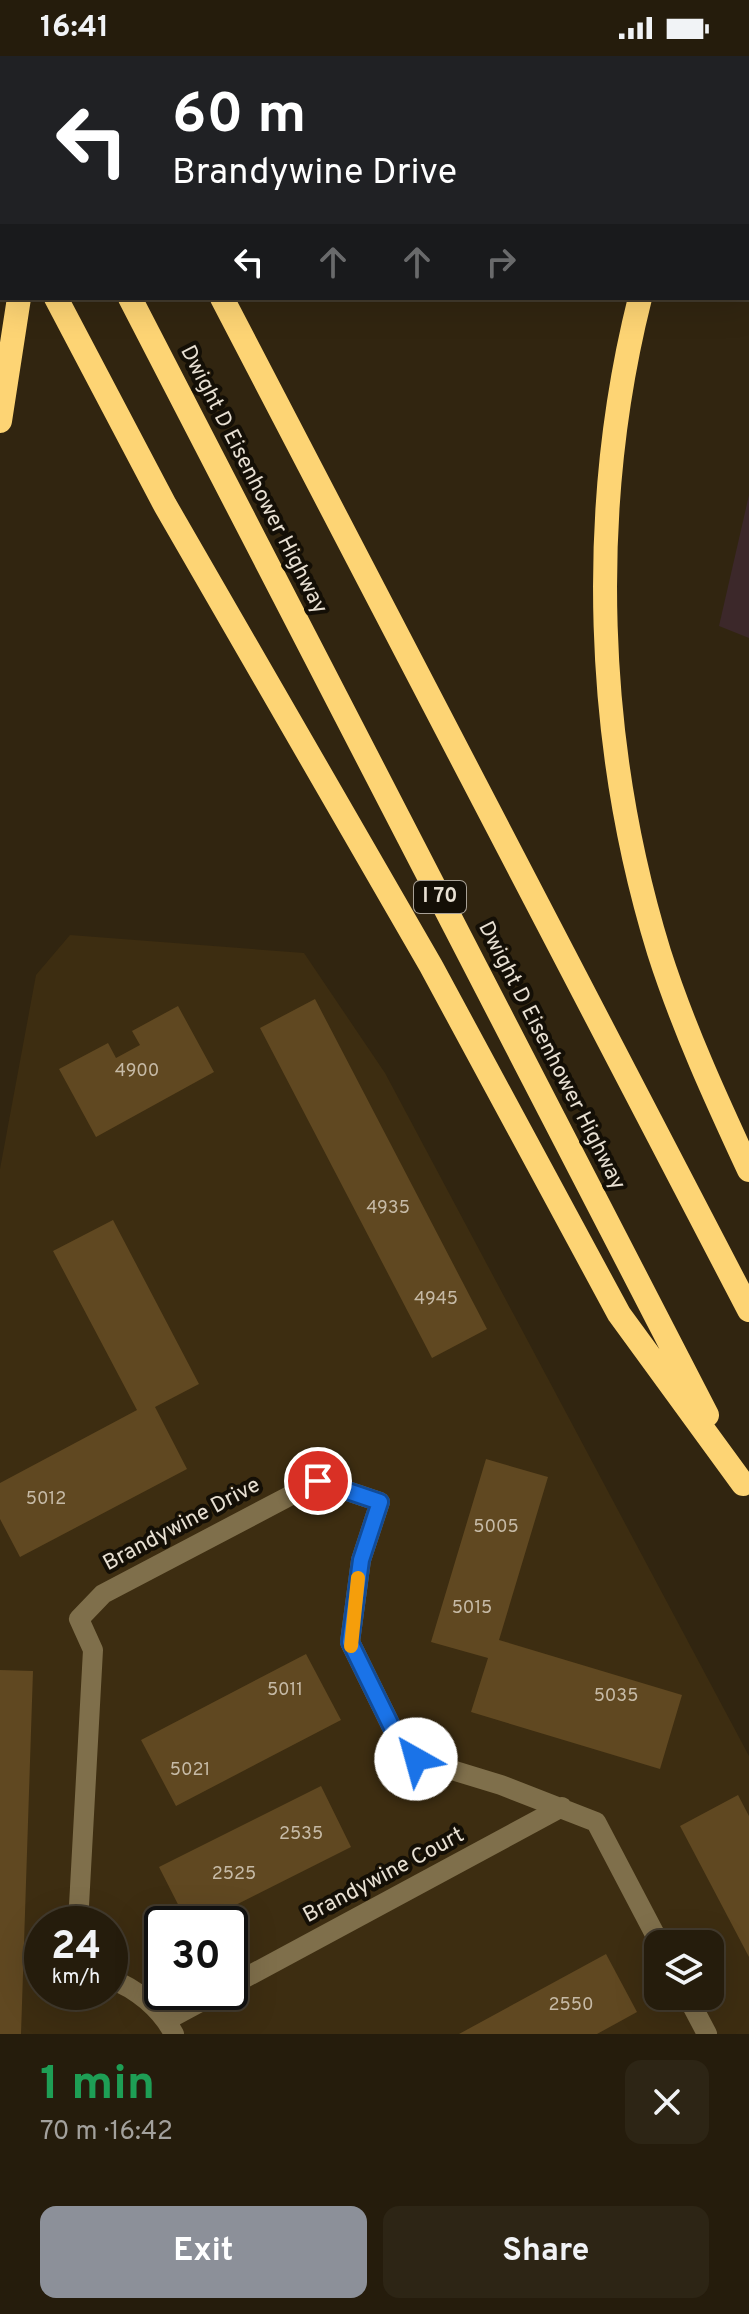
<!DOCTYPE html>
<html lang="en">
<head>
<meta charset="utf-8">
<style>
	:root { --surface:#251c0c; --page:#2d2515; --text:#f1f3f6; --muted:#a3a19d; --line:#423a2d; --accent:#8c9099 }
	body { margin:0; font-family:Overpass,sans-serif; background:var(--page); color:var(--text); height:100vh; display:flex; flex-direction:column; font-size:30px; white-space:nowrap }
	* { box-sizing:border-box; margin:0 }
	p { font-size:26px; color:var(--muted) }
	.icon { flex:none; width:44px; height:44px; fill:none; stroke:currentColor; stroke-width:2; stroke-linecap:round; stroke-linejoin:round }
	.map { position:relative; height:1978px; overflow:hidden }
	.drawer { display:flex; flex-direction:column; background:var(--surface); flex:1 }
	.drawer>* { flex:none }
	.top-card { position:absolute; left:0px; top:0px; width:750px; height:244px; box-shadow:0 8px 32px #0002,0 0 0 2px var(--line); background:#202124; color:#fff; overflow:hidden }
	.tools { position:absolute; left:644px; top:1874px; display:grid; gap:16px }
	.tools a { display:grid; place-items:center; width:80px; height:80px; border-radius:16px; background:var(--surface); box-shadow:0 8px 32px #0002,0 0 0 2px var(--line); font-size:40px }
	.speed { position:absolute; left:24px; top:1850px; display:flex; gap:16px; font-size:40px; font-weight:700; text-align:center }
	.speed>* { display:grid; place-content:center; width:104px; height:104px; border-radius:50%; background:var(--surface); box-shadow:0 8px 32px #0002,0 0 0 2px var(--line); line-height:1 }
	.speed small { font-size:20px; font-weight:400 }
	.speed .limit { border:4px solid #111; border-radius:12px; background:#fff; color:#111 }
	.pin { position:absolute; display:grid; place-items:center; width:68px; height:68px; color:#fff; margin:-34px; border:4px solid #fff; border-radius:50%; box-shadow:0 2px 8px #0007 }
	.me { position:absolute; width:88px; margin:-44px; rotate:322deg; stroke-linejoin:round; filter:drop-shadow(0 0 6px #0008) }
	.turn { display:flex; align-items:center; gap:28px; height:168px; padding:0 40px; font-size:36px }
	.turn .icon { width:104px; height:104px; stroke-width:2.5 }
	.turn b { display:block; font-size:56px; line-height:68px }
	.lanes { display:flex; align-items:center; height:76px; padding:0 40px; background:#0003; justify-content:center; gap:40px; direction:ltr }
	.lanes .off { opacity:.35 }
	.round { display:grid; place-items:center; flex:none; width:84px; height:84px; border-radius:16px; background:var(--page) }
	.head { display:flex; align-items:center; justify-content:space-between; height:136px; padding:0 40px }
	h1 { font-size:48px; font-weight:700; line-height:60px; color:#1e9e55 }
	.primary-button { display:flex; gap:16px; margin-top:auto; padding:16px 40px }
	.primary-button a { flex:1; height:92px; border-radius:16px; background:var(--accent); color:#fff; font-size:32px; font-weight:700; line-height:92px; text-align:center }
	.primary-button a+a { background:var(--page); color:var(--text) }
	.status { display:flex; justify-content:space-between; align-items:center; height:56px; padding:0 40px; background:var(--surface); direction:ltr }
	.status svg { height:22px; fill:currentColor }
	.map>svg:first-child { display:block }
	.built { fill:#3d2d11; fill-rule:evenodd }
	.industrial { fill:#3c282a }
	.building { fill:#604821 }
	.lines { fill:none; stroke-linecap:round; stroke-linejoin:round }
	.minor { stroke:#7f6f4b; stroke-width:20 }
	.highway { stroke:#fdd474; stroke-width:24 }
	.route-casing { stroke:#114b97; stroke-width:20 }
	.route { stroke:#1a73e8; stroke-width:14 }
	.slow { stroke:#f59e0b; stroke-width:14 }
	.labels { text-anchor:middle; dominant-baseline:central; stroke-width:8; stroke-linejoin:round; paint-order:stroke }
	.number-label { font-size:18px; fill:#c6baa6 }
	.shield { fill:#140f06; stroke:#a8a196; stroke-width:2 }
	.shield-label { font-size:20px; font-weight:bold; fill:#e8e0d3 }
	.street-label { font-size:22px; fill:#e8e0d3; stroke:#140f06 }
</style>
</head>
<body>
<div class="status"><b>16:41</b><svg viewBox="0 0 49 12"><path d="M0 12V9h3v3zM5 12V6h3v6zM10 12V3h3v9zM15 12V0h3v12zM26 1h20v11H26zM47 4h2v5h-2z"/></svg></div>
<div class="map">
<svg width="749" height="1978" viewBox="0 0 749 1978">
	<rect width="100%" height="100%" fill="#312510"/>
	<path class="built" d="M70,879L304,897L385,1017L749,1700V1978H0V1113L36,919ZM42,1868H110V1936H42ZM162,1868H230V1936H162ZM658,1888H710V1940H658Z"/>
	<path class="industrial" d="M749,439V582L719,570Z"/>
	<path class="building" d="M315,943L487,1273L432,1302L260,972Z
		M178,950L214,1016L96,1081L59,1013L108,987L116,1002L140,989L132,975Z
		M113,1164L199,1328L155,1351L187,1413L20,1501L0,1463V1427L137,1354L53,1195Z
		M486,1403L548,1421L499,1584L682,1639L660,1713L471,1656L488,1602L431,1586Z
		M306,1598L341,1664L176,1750L141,1684Z
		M0,1614L33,1615L21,1978H0Z
		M321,1730L351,1791L198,1868H188L159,1811Z
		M738,1739L749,1760V1901L680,1770Z
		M606,1898L637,1956L597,1978H459Z"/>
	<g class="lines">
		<path class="minor" d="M78,1868L93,1594L79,1563L103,1538L318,1425L380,1446L361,1504L350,1586L403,1694L416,1703L501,1729L596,1766L660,1888
			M110,1923C136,1932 161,1953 174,1978
			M230,1930L562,1751
			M687,1940L707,1978
			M167,1964L219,1936"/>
		<path class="highway" d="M97,0L98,2
			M211,0L214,2
			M55,2L56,0
			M567,2L570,0
			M715,2L716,0
			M0,15L2,3
			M0,134L2,138
			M56,242L165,449L431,910L619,1258L743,1428
			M130,242L707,1359
			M222,242L749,1254
			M640,242C587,453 595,688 659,896C683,971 716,1043 749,1114
			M0,365L19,242"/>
	</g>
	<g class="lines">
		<g class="route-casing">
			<path id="route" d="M318,1425L380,1446L361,1504L350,1586L403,1694L416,1703"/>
		</g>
		<use href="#route" class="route"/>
		<path class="slow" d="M351,1590L358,1522"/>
	</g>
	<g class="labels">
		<g class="number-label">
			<text x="137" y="1015">4900</text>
			<text x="388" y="1152">4935</text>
			<text x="436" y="1243">4945</text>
			<text x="46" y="1443">5012</text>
			<text x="496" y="1471">5005</text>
			<text x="472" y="1552">5015</text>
			<text x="285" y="1634">5011</text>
			<text x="616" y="1640">5035</text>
			<text x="190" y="1714">5021</text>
			<text x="301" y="1778">2535</text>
			<text x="234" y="1818">2525</text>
			<text x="571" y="1949">2550</text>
		</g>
		<rect class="shield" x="414" y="825" width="52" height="32" rx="6"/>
		<g class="shield-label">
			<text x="440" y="841">I 70</text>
		</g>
		<g class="street-label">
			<text transform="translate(253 424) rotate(63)">Dwight D Eisenhower Highway</text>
			<text transform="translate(551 1000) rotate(63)">Dwight D Eisenhower Highway</text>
			<text transform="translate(182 1469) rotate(-28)">Brandywine Drive</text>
			<text transform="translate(384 1820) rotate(-28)">Brandywine Court</text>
		</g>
	</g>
</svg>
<div class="tools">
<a><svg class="icon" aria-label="layers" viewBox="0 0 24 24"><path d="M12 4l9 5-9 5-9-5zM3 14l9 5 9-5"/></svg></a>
</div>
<div class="speed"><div>24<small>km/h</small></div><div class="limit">30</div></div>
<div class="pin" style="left:318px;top:1425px;background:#d93025"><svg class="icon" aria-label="arrive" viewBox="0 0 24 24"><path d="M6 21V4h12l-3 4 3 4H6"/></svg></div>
<svg class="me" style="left:416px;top:1703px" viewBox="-20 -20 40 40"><circle r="19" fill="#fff"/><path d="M0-13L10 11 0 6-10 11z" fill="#1a73e8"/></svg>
<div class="top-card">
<div class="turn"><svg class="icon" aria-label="left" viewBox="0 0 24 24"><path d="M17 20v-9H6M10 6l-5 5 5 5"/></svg><div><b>60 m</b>Brandywine Drive</div></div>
<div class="lanes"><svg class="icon" aria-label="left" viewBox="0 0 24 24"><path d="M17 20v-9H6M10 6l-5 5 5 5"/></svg><svg class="icon off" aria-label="ahead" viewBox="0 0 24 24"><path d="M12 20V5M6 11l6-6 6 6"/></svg><svg class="icon off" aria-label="ahead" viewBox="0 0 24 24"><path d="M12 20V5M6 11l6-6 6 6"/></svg><svg class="icon off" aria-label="right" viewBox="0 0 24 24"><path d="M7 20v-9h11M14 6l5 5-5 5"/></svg></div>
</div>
</div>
<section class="drawer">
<div class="head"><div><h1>1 min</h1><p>70 m · 16:42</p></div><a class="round"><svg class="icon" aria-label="close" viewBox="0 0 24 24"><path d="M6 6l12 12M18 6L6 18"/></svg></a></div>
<div class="primary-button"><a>Exit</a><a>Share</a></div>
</section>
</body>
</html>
